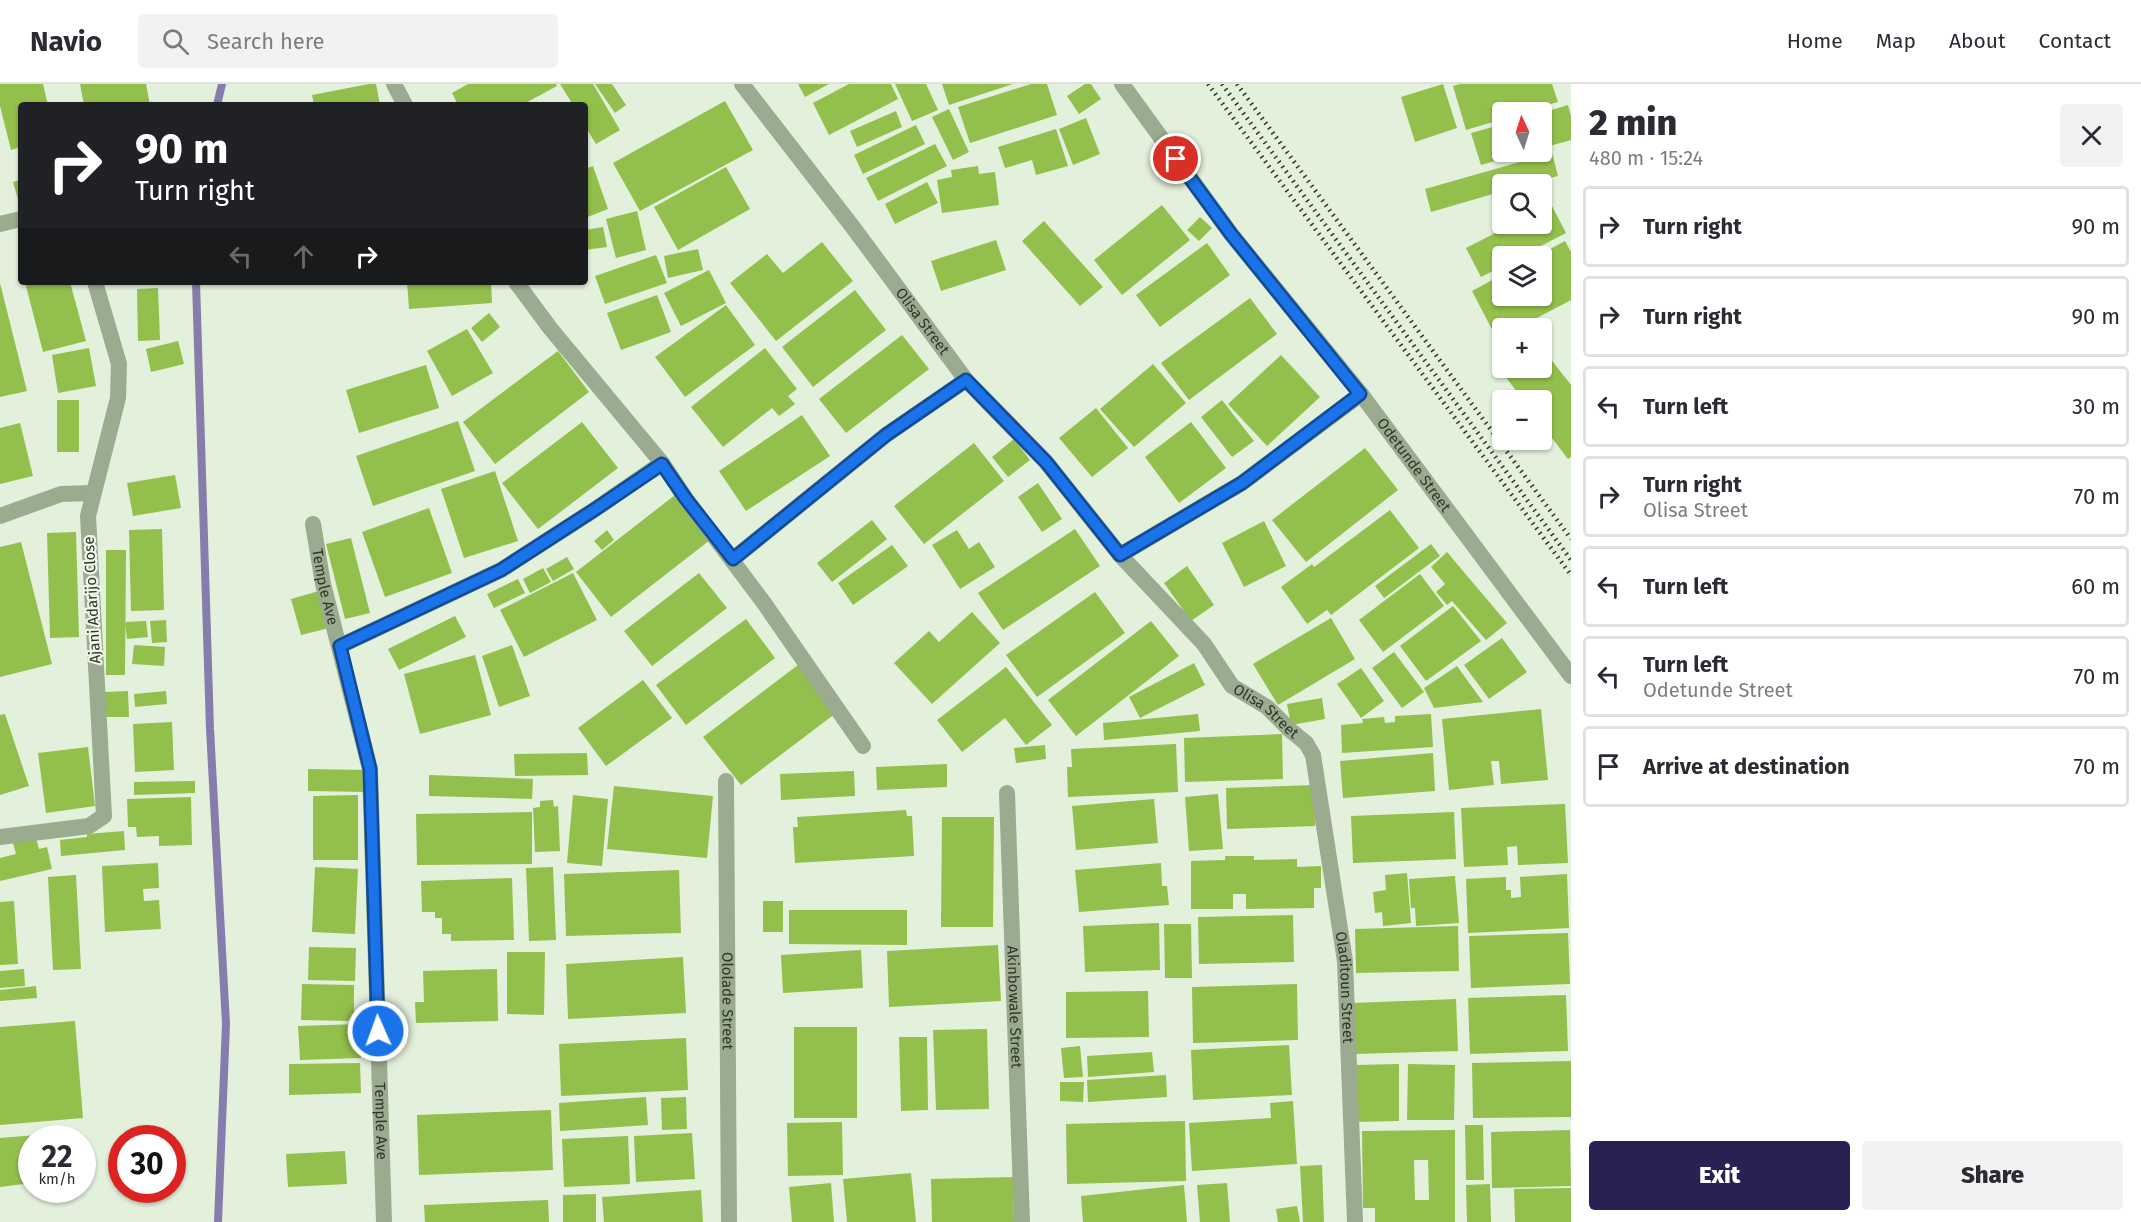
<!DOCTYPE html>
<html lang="en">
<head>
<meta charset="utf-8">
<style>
	:root { --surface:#fff; --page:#f2f2f3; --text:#2b2b33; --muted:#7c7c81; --line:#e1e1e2; --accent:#2b2054 }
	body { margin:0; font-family:"Fira Sans",sans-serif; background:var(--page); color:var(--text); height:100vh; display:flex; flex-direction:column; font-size:22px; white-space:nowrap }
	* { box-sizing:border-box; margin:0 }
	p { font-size:20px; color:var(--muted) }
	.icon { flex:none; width:33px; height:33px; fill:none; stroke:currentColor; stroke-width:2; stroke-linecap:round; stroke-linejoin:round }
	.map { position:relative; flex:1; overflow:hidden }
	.details { display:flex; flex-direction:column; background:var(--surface); width:570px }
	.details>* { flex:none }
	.top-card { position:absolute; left:18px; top:18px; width:570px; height:183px; border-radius:6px; box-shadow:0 2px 4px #0004; background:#202124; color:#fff; overflow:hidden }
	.needle { width:39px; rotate:356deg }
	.tools { position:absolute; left:1492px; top:18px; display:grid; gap:12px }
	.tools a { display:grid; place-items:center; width:60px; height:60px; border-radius:6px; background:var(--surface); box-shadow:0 2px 4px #0004; font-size:30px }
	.speed { position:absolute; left:18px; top:1041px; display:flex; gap:12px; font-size:30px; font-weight:700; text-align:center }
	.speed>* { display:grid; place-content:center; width:78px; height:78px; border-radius:50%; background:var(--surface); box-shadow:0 2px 4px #0004; line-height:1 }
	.speed small { font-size:15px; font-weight:400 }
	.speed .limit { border:9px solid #d22; background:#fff; color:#111 }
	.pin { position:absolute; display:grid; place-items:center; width:51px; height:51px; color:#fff; margin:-26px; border:3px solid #fff; border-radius:50%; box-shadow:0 2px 6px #0007 }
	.me { position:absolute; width:66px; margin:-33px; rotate:358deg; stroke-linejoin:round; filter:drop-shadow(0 0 4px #0008) }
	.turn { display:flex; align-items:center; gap:21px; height:126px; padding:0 18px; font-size:27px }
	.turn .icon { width:78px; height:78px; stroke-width:2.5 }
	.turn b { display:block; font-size:42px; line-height:51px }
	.lanes { display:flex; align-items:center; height:57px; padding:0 18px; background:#0003; justify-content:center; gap:30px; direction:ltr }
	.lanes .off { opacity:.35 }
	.round { display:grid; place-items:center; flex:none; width:63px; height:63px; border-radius:6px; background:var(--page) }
	.headline { display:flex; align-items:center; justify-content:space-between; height:102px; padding:0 18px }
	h1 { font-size:36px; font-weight:800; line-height:45px }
	.button { display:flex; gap:12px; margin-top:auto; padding:12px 18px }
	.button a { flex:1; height:69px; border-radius:6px; background:var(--accent); color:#fff; font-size:24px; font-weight:800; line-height:69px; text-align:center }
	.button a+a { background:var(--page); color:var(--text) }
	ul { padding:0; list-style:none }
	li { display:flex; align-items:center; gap:18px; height:81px; margin:0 12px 9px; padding:0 6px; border:3px solid var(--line); border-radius:6px }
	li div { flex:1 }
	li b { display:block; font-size:22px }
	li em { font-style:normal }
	header { display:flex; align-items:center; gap:36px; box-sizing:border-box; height:84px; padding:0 30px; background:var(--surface); border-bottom:2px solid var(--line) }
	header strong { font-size:28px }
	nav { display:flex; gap:33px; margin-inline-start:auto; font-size:21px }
	.search { width:420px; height:54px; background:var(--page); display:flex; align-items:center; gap:15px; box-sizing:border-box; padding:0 21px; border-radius:6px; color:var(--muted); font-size:22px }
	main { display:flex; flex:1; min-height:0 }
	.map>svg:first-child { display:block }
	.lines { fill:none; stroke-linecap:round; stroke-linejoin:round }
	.stream { stroke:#857dac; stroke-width:8 }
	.building { fill:#93bf4c; fill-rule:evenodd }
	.minor { stroke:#9aab8f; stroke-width:16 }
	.rail { stroke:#2f3528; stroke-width:4.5; stroke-dasharray:1.5 4.5; stroke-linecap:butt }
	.route-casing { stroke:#114b97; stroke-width:15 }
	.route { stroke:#1a73e8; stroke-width:10 }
	.labels { text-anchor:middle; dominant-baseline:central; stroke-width:4.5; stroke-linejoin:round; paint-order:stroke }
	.street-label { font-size:15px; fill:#2f3528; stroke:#edf8e8 }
</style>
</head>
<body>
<header>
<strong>Navio</strong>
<div class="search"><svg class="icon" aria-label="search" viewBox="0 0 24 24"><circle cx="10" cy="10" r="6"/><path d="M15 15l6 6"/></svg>Search here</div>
<nav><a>Home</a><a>Map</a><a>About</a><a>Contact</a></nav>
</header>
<main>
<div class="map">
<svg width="1571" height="1138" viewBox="0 0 1571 1138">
	<rect width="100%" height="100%" fill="#e3f0dc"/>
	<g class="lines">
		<path class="stream" d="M217,21L222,0
			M196,198L210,645L226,940L218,1138"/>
	</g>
	<path class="building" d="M0,0H43L48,21H21V63L11,66L0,22Z
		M80,0H146L150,21H84Z
		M369,0H376L380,21H314L312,11Z
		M468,0H556L557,2L522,21H458L452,9Z
		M560,0H593L620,46L596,60L585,42V21H573Z
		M595,0H612L626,21L615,29Z
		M798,0H829L805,13Z
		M849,0H891L898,15L829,51L813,19Z
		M895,0H926L938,26L912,37Z
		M942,0H1013L949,21Z
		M1031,0H1047L1057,31L970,59L958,23Z
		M1085,0H1091L1101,15L1079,30L1067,12Z
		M1443,0L1457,44L1415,58L1401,13Z
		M1460,0H1552L1558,18L1523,28H1503V35L1466,46L1453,2Z
		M725,17L753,66L640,127L613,79Z
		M1568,21L1571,32V56L1542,64V29Z
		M949,25L969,68L953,76L932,33Z
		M896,27L902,43L857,63L850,47Z
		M1086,34L1100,70L1073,81L1059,45Z
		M1503,40V68H1527L1481,81L1471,49Z
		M916,41L925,60L863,90L854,71Z
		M1056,45L1068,82L1036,91L1032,76L1005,84L998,63Z
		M935,60L947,82L878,117L866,94Z
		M1552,69L1558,92L1527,100H1503V107L1431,128L1425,105Z
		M593,82L608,125L585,134V85Z
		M978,82L979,90L995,88L999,121L942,129L937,96L952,93L951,86Z
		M726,83L750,125L678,166L654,123Z
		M21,96V114L18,115L13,98Z
		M927,98L938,119L895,140L885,120Z
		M1551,120L1566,149L1521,172H1503V182L1481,193L1466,164L1513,140H1542V125Z
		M1162,121L1190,156L1122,211L1094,176Z
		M637,127L646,166L616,174L606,135Z
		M1200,133L1212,144L1199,157L1187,146Z
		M1044,137L1103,203L1080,222L1022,157Z
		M603,143L607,163L585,166V146Z
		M996,156L1006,186L941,207L931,177Z
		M1565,157L1571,168V216L1518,244H1503V252L1497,255L1472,207L1503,190V212H1542V172H1537Z
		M822,158L853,197L776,257L730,199L767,170L783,189Z
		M1207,159L1230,191L1160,243L1136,211Z
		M698,165L703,186L668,194L664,172Z
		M656,171L667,199L605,220L595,192Z
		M709,186L726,219L681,242L664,209Z
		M25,198H70L86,257L43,268Z
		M407,198H491L492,219L409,225Z
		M0,199L27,307L0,313Z
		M158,204L160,256L138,257L137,205Z
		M855,206L886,246L813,303L782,263Z
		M657,211L671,248L621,266L607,229Z
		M1250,214L1277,250L1189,316L1161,279Z
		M726,221L755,261L685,313L655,273Z
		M489,229L500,243L482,258L471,244Z
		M467,245L493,289L452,312L427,267Z
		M902,251L929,285L846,349L819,315Z
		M178,257L184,280L151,288L146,265Z
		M89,264L96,302L58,309L52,271Z
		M765,264L797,305L788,312L795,320L779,332L772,324L723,363L691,323Z
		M1542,264L1571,301V373L1568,375L1542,341V316H1523L1505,292L1516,284H1542Z
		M558,267L589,308L495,380L463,338Z
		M1281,271L1320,313L1267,362L1228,320Z
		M1153,280L1186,319L1134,363L1100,325Z
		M426,281L439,324L359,349L346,306Z
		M57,316H79V368H57Z
		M1222,316L1254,357L1232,373L1201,333Z
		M1096,324L1128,364L1092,393L1059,354Z
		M802,331L830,372L746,427L719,387Z
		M458,337L475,387L373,422L356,372Z
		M582,338L618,384L538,445L502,399Z
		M1191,338L1226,384L1179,419L1145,373Z
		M20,339L33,392L0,400V344Z
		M1014,355L1030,376L1008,393L992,373Z
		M974,359L1004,397L924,460L894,422Z
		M1365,364L1398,406L1306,478L1272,436Z
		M495,387L518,457L464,474L441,405Z
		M175,391L181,424L133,432L127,399Z
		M1038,399L1062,435L1042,448L1018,413Z
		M675,411L710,456L611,533L576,488Z
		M429,424L452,489L385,513L362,448Z
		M1390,426L1419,464L1331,531L1327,526L1307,540L1281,503L1312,480L1314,483Z
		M872,436L887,455L832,498L817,479Z
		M1264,437L1286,482L1244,503L1222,459Z
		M162,445L164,526L131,527L129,446Z
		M1075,445L1100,482L1003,546L978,509Z
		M607,446L614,456L602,466L594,457Z
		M957,446L969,465L979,458L995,483L960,505L932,461Z
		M76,448L79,553L50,554L47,449Z
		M351,454L370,529L345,535L326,460Z
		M21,458L52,580L0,593V463Z
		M1431,460L1440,472L1384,514L1375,502Z
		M892,461L908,482L853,521L838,499Z
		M106,466H126L125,591H106Z
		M1447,468L1507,539L1486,556L1452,517L1447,521L1436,508L1445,500L1431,483Z
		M567,473L574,485L553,497L546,485Z
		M1187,482L1214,521L1191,537L1164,499Z
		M543,484L551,498L530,509L523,495Z
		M573,489L597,536L524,573L500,526Z
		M699,489L727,524L652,582L624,547Z
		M1420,490L1444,522L1383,568L1359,536Z
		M518,495L525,509L494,524L487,510Z
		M319,507L329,544L301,551L291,515Z
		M1095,508L1125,549L1037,613L1006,571Z
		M1453,522L1481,557L1426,597L1400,562Z
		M972,528L1000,559L932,620L894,579L929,547L939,558Z
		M455,532L466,553L399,586L388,565Z
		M1331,534L1355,575L1278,621L1253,580Z
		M746,535L775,574L686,641L656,601Z
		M166,536L167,558L152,559L150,537Z
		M146,537L148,553L127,555L125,538Z
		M1151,537L1179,572L1076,652L1048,616Z
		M1502,554L1527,588L1489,615L1464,581Z
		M134,561L165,563L164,582L132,580Z
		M512,561L530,612L499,623L482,572Z
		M1394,568L1424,608L1402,624L1372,584Z
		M475,571L491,631L420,650L404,590Z
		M1194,579L1205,601L1140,634L1129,613Z
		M798,581L836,629L741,701L703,653Z
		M1457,582L1483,618L1434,624L1424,604Z
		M1006,583L1052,641L1026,661L1005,634L962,668L937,636Z
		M1361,584L1384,617L1361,634L1337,600Z
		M643,596L672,634L606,682L578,644Z
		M128,607L129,633H106L105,608Z
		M166,607L167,620L135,623L134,610Z
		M1322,614L1325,635L1291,641L1287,620Z
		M1541,625L1548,696L1501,700L1499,677H1491L1494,701L1449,706L1442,635Z
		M5,630L29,702L0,711V631Z
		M1198,630L1200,647L1104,656L1103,639Z
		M1431,630L1433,663L1342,669L1341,641L1363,639L1362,635L1384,633L1385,639L1395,638V632Z
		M172,638L174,686L135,688L133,640Z
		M1282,650L1283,695L1185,698L1184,654Z
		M1176,660L1178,708L1068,713L1067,683H1072L1071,665Z
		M1045,661L1046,675L1016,679L1014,664Z
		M88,663L95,722L46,729L38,669Z
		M587,669L588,691L515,692L514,670Z
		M1433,669L1435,707L1343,714L1340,677Z
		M947,680V703L877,706L876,683Z
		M308,685L367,686L366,708L308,707Z
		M854,687L855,712L781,716L780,690Z
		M429,691L533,695L532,715L429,712Z
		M195,697V709L134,711V698Z
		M1314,701L1315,742L1227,745L1226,704Z
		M614,702L713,712L707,774L607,765Z
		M1218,710L1223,765L1189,767L1185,713Z
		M358,711V776H313V712Z
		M573,711L608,715L602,782L567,779Z
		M191,713L192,761L159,762V752L137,753L136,743H128L127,715Z
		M1154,715L1158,759L1076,766L1072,722Z
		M553,716L554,723L558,722L560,767L535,768L533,724L540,723V717Z
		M1565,720L1568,779L1518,781L1517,762L1507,763L1508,781L1464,783L1461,724Z
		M906,726L907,732H912L914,772L795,779L793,743H798L797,733Z
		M532,728V780L417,781L416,730Z
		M1454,728L1456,775L1353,779L1351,732Z
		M942,733H994L993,843H941Z
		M124,747L125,766L61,772L60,756L87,753V750Z
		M36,754L39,765L47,763L52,785L0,797V774L16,770L13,759Z
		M1225,772H1254V776L1297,775V783L1321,782V804H1314V824L1246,825V810H1233V825H1191V777L1225,776Z
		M158,779L159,804L143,805L144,817L159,816L161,845L105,848L102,782Z
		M1161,779L1162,802H1167L1169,821L1079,828L1075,786Z
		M315,783L358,785L355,850L312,848Z
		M553,783L556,856L529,857L526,784Z
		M679,786L681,849L566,852L564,790Z
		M1407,789L1411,839L1383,842L1382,828L1375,829L1373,808L1386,806L1385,791Z
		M1567,790L1569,844L1468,849L1466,795L1506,793V806H1511V814L1521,813L1520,793Z
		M76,791L81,885L53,886L48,793Z
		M1455,792L1459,839L1416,842L1415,824H1411L1409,795Z
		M512,794L514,856L451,857V850H442V834H435V828H422L421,797Z
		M14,817L18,880L0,881V818Z
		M763,817H783V848H763Z
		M789,826H907V861L789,860Z
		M1293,831L1294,878L1199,880L1198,833Z
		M1159,839L1160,886L1085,888L1083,842Z
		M1164,840H1191L1192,894H1165Z
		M1458,842L1459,887L1356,889L1355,845Z
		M1568,849L1570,900L1471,904L1469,852Z
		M998,861L1001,917L889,923L887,867Z
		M309,863L356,864L355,897L308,896Z
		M861,866L863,904L783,909L781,871Z
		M507,868H545L544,931L507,930Z
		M683,873L686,929L568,935L566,880Z
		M24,885L25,902L0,904V887Z
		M497,885L498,937L416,939L415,918H424L423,887Z
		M302,900L354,901V937L301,936Z
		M1297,900L1298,956L1193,959L1192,903Z
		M36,902L37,914L0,917V906Z
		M1148,907L1149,953L1066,954V908Z
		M1566,911L1568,967L1470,970L1468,914Z
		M1456,915L1458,967L1354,970L1353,919Z
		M75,937L83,1034L0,1041V943Z
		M360,940L361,974L300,976L298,942Z
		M794,943H857V1034H794Z
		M987,945L989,1025L936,1026L933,946Z
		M899,953H927L928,1026L901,1027Z
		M686,954L688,1006L561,1012L559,960Z
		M1289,961L1292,1011L1193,1016L1191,966Z
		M1080,962L1083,993L1064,994L1061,964Z
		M1152,968L1154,988L1088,993L1087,972Z
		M1571,977V1033L1473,1034L1472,979Z
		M360,979L361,1009L289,1011V980Z
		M1399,980V1037L1355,1038V981Z
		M1408,980L1455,981L1454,1036H1407Z
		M1166,991L1167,1013L1088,1018L1087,996Z
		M1060,998H1084L1083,1018L1060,1017Z
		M646,1013L648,1041L560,1047L559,1019Z
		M686,1013L687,1045L662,1046L661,1014Z
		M1293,1017L1297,1080L1192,1087L1189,1039L1271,1034L1270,1019Z
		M551,1026L553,1086L419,1091L417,1031Z
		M1185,1037L1186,1097L1067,1100L1066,1040Z
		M842,1038L843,1091L788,1092L787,1039Z
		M1465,1041H1483L1484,1096H1466Z
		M1455,1046V1138H1375V1124H1363L1362,1047ZM1414,1076H1428L1429,1116H1415Z
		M1570,1046L1571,1102L1492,1104L1491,1048Z
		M692,1049L695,1095L636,1098L634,1052Z
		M48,1050V1054H32V1099L0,1103V1054Z
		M628,1052L630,1100L564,1103L562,1055Z
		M345,1067L347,1100L288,1103L286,1070Z
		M1322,1081L1324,1138H1303L1300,1082Z
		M911,1089L916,1138H847L843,1095Z
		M1013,1093L1014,1138H932L931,1095Z
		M831,1099L834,1138H792L789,1103Z
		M1227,1099L1230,1138H1200L1197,1101Z
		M1490,1100L1491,1138H1467L1466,1101Z
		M1184,1101L1187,1138H1083L1081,1112Z
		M1571,1104V1138H1515L1514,1105Z
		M701,1106L703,1138H604L602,1113Z
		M596,1110V1138H563V1111Z
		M548,1116L549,1138H425L424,1121Z
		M1297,1122L1300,1138H1278L1276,1125Z"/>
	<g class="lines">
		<g class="minor">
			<path d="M394,0L405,21"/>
			<path id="s1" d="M742,0L852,142L966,296L1046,378L1120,471L1204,560L1232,602L1267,623L1290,646L1306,659L1313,671L1345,877L1355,1138"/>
			<path id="s2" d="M1122,0L1231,150L1361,310L1571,592"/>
			<path d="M0,140L21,135"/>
			<path d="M516,198L550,244L662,379L686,415L764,519L863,662"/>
			<path d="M0,432L61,410L93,409"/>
			<path id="s3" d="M313,440L323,500L370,685L384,1138"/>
			<path d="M1120,471L1242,399L1361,310"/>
			<path d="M733,475L886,351L966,296"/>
			<path d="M340,562L501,486L594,426L662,379"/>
			<path id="s4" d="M726,697L729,1138"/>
			<path id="s5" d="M1007,709L1022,1138"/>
			<path d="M0,753L89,742L104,732L88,432L118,314L119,280L95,198"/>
		</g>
		<path class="rail" d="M1208,0L1571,491
			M1222,0L1571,476
			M1237,0L1571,455"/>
	</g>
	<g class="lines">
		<g class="route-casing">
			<path id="route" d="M378,947L370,685L340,562L501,486L594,426L662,380L686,415L733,475L886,351L966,296L1046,378L1120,471L1242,399L1360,310L1231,150L1176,75"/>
		</g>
		<use href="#route" class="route"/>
	</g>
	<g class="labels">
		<g class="street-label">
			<text stroke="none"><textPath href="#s1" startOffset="298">Olisa Street</textPath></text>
			<text stroke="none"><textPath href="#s2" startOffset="480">Odetunde Street</textPath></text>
			<text stroke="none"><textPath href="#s3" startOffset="64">Temple Ave</textPath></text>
			<text transform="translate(92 516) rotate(-93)">Ajani Adarijo Close</text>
			<text stroke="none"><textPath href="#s1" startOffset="820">Olisa Street</textPath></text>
			<text stroke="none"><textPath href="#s1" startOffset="1120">Oladitoun Street</textPath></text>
			<text stroke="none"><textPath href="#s4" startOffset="220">Ololade Street</textPath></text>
			<text stroke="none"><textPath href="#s5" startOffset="214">Akinbowale Street</textPath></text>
			<text stroke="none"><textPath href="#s3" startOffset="604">Temple Ave</textPath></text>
		</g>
	</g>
</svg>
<div class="tools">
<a><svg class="needle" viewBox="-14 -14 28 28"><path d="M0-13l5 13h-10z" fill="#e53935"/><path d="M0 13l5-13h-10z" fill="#7c7c81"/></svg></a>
<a><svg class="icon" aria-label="search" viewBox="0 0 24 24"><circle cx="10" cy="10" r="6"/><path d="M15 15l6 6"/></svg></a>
<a><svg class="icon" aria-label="layers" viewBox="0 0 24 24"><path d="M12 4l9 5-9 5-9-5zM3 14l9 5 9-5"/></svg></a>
<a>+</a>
<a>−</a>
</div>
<div class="speed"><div>22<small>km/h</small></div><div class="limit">30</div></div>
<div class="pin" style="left:1176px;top:75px;background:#d93025"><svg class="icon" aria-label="arrive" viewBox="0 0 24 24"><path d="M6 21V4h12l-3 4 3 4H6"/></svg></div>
<svg class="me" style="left:378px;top:947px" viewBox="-20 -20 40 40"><circle r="17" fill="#1a73e8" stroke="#fff" stroke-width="3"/><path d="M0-11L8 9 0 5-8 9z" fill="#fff"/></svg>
<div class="top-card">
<div class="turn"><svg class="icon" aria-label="right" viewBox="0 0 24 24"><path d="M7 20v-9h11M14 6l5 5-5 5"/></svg><div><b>90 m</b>Turn right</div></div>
<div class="lanes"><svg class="icon off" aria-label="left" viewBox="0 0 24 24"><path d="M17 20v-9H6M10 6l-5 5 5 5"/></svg><svg class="icon off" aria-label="ahead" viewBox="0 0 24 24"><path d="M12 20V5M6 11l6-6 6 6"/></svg><svg class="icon" aria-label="right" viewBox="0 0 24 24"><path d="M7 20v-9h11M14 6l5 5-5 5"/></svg></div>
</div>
</div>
<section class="details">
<div class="headline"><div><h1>2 min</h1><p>480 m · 15:24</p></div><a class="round"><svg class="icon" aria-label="close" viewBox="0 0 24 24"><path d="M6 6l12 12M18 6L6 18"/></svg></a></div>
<ul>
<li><svg class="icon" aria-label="right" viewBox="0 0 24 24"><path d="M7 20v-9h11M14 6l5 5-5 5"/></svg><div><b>Turn right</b></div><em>90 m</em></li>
<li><svg class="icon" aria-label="right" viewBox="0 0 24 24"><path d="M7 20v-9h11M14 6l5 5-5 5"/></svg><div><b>Turn right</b></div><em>90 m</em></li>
<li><svg class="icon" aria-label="left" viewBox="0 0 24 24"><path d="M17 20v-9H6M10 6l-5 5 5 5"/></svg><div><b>Turn left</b></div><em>30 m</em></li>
<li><svg class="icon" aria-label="right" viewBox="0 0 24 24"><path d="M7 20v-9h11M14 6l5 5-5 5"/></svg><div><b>Turn right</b><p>Olisa Street</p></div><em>70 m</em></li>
<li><svg class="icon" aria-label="left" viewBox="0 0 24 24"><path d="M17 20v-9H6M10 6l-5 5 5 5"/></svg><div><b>Turn left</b></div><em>60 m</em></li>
<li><svg class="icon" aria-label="left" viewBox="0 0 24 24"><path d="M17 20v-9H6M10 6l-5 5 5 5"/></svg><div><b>Turn left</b><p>Odetunde Street</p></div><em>70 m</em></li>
<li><svg class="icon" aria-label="arrive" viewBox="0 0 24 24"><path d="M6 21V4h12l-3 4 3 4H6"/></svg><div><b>Arrive at destination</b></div><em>70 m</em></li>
</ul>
<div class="button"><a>Exit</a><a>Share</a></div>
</section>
</main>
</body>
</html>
